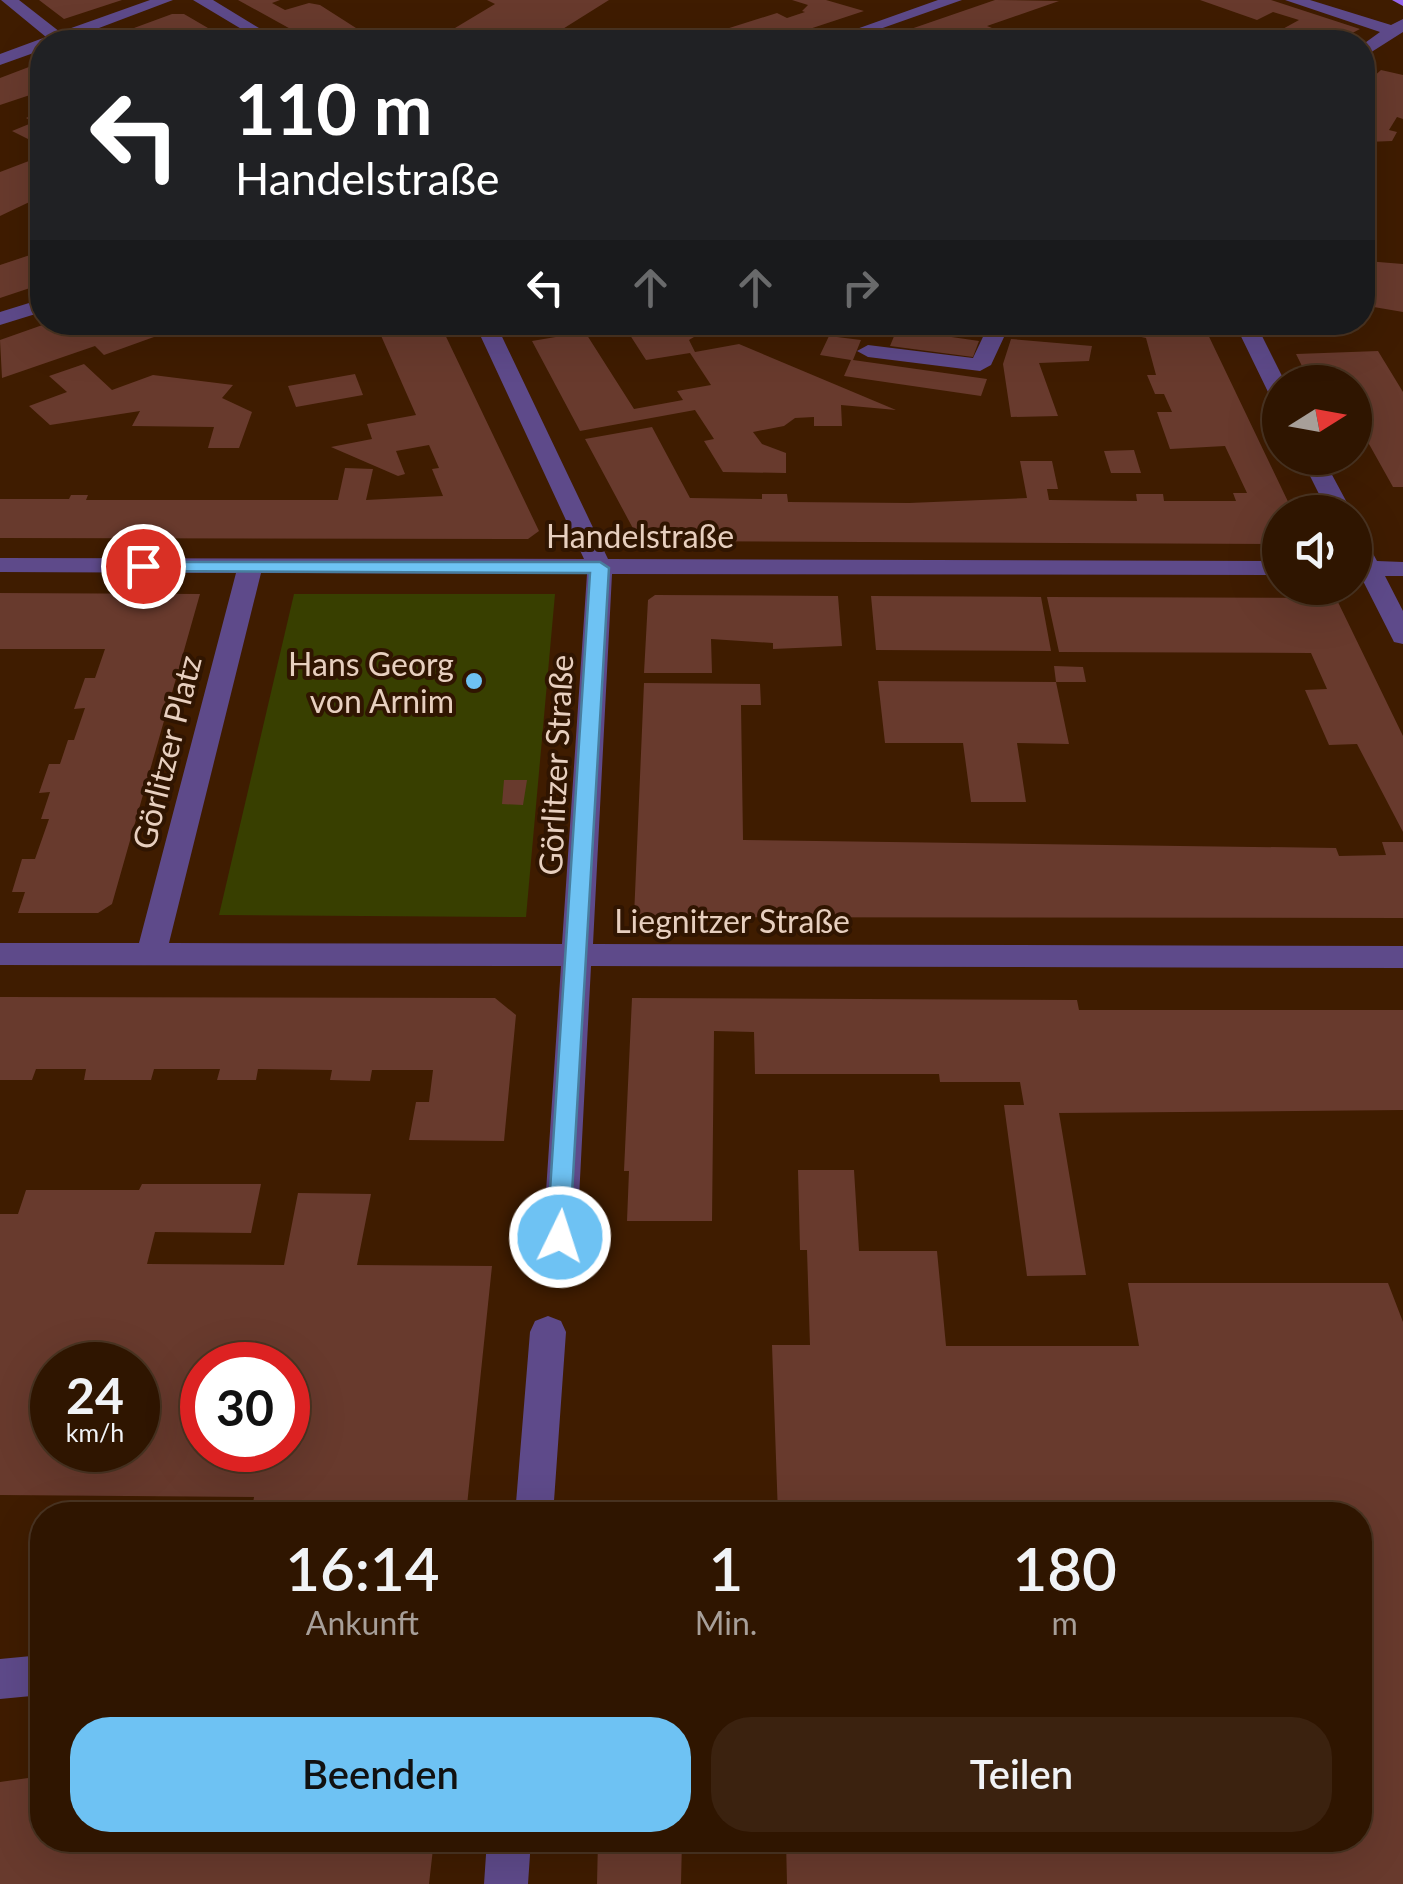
<!DOCTYPE html>
<html lang="de">
<head>
<meta charset="utf-8">
<style>
	:root { --surface:#2f1500; --page:#3b220f; --text:#f1f3f6; --muted:#a79f99; --line:#4a3422; --accent:#6ec2f3 }
	body { margin:0; font-family:Lato,sans-serif; background:var(--page); color:var(--text); height:100vh; display:flex; flex-direction:column; font-size:38px; white-space:nowrap }
	* { box-sizing:border-box; margin:0 }
	p { font-size:32px; color:var(--muted) }
	.icon { flex:none; width:55px; height:55px; fill:none; stroke:currentColor; stroke-width:2; stroke-linecap:round; stroke-linejoin:round }
	.map { position:relative; flex:1; overflow:hidden }
	.panel { position:absolute; left:30px; top:1502px; width:1342px; height:350px; display:flex; flex-direction:column; background:var(--surface); border-radius:40px; box-shadow:0 10px 40px #0002,0 0 0 2px var(--line) }
	.panel>* { flex:none }
	.hud { position:absolute; left:30px; top:30px; width:1345px; height:305px; border-radius:40px; box-shadow:0 10px 40px #0002,0 0 0 2px var(--line); background:#202124; color:#fff; overflow:hidden }
	.needle { width:65px; rotate:79deg }
	.buttons { position:absolute; left:1262px; top:365px; display:grid; gap:20px }
	.buttons a { display:grid; place-items:center; width:110px; height:110px; border-radius:50%; background:var(--surface); box-shadow:0 10px 40px #0002,0 0 0 2px var(--line); font-size:50px }
	.speed { position:absolute; left:30px; top:1342px; display:flex; gap:20px; font-size:50px; font-weight:700; text-align:center }
	.speed>* { display:grid; place-content:center; width:130px; height:130px; border-radius:50%; background:var(--surface); box-shadow:0 10px 40px #0002,0 0 0 2px var(--line); line-height:1 }
	.speed small { font-size:25px; font-weight:400 }
	.speed .limit { border:15px solid #d22; background:#fff; color:#111 }
	.pin { position:absolute; display:grid; place-items:center; width:85px; height:85px; color:#fff; margin:-42px; border:5px solid #fff; border-radius:50%; box-shadow:0 2px 10px #0007 }
	.me { position:absolute; width:110px; margin:-55px; rotate:4deg; stroke-linejoin:round; filter:drop-shadow(0 0 8px #0008) }
	.turn { display:flex; align-items:center; gap:35px; height:210px; padding:0 40px; font-size:45px }
	.turn .icon { width:130px; height:130px; stroke-width:2.5 }
	.turn b { display:block; font-size:70px; line-height:85px }
	.lanes { display:flex; align-items:center; height:95px; padding:0 40px; background:#0003; justify-content:center; gap:50px; direction:ltr }
	.lanes .off { opacity:.35 }
	.eta { display:flex; justify-content:space-evenly; align-items:center; height:170px; text-align:center }
	.eta b { font-size:60px; font-weight:600; line-height:70px }
	.button { display:flex; gap:20px; margin-top:auto; padding:20px 40px }
	.button a { flex:1; height:115px; border-radius:40px; background:var(--accent); color:#111; font-size:40px; font-weight:600; line-height:115px; text-align:center }
	.button a+a { background:var(--page); color:var(--text) }
	.map>svg:first-child { display:block }
	.green { fill:#383f00 }
	.building { fill:#683a2d; fill-rule:evenodd }
	.lines { fill:none; stroke-linecap:round; stroke-linejoin:round }
	.minor { fill:#5e4a8a; fill-rule:evenodd }
	.major { fill:#9567ec; fill-rule:evenodd }
	.route { fill:#6ec2f3; stroke:#487e9e; stroke-width:2.5 }
	.poi-dot { fill:#6ec2f3; stroke:#301501; stroke-width:4 }
	.labels { text-anchor:middle; dominant-baseline:central; stroke-width:8; stroke-linejoin:round; paint-order:stroke }
	.street-label { font-size:32px; fill:#e7cfbf; stroke:#301501 }
	.poi-label { font-size:32px; fill:#e7cfbf; stroke:#301501; text-anchor:end }
</style>
</head>
<body>
<div class="map">
<svg width="1403" height="1884" viewBox="0 0 1403 1884">
	<rect width="100%" height="100%" fill="#3f1c00"/>
	<path class="green" d="M294,594H555L526,917L219,915Z"/>
	<path class="building" d="M39,0H122L64,19Z
		M238,0H280L272,3L285,10L309,3L320,5L356,28L374,33L368,35L382,42H314Z
		M487,0H609L542,42H463L445,34L495,4Z
		M792,0H826L864,11L770,42H685L777,13L787,18L805,12L802,11L808,5Z
		M995,0L1059,1L987,26L997,30L963,42H873Z
		M1200,0H1271L1360,29L1335,42H1314L1279,31L1299,20L1273,12L1257,20Z
		M172,14H184L232,42H199L193,35L173,42H96Z
		M42,62V91L0,105V78Z
		M1381,70L1403,75V119L1397,117L1389,130L1397,132L1392,141L1367,142L1362,148V87Z
		M42,111V146L12,131L34,122L26,118Z
		M42,156V196L0,216V172Z
		M42,251V284L0,298V265Z
		M1366,261L1403,264V312L1362,305Z
		M51,322H175V323L160,328L165,333L104,355L95,346L2,378L0,340Z
		M375,322H439L539,531L528,539L0,538V499H69L71,495H88L86,500H338L345,468L373,469L366,500L443,496L432,469L439,468L429,445L396,451L405,474L398,476L331,447L372,439L367,424L416,415Z
		M637,322H694L707,329L689,340L695,352L739,344L896,410L841,405L842,426H814V417L795,418L784,426L753,432L762,444L786,453V473L723,472L704,441L714,439L695,410L580,431L532,341L585,332L634,409L683,400L677,391L711,385L690,353L646,360L628,332L642,325Z
		M1073,322H1202L1293,512H1280V544L649,541L636,534L585,439L652,427L690,498L762,499V494H787L788,502L909,503L1027,498L1020,461H1052L1058,489H1047L1049,500L1137,501L1136,494H1163L1164,501H1236L1233,493H1247L1225,446L1170,449L1157,412H1172L1164,394H1155L1147,375H1156L1146,338Z
		M897,329L979,341L973,357L890,346Z
		M829,336L861,340L853,360L987,379L981,396L844,376L851,360L820,355Z
		M1011,339L1092,346L1089,361L1039,363L1058,416L1011,417L1003,364Z
		M1378,351L1403,392V487H1393L1355,419V382H1335L1325,365L1302,366L1296,354Z
		M84,364L112,390L153,375L233,385L222,398L252,412L239,448H208L214,427L132,426L140,411L50,425L29,406L67,392L49,376Z
		M355,374L363,395L296,407L288,386Z
		M1134,450L1141,473H1111L1104,451Z
		M0,593L200,594L112,904L98,913H18L25,892H12L22,859H35L49,819H41L50,792L39,793L49,764H60L68,740H74L85,708L74,709L85,678H95L105,649H0Z
		M655,595L838,596L842,646L773,649V643L711,639L712,673H644L648,600Z
		M871,596L1041,597L1051,651L876,650Z
		M1047,597L1336,598L1403,736V832L1357,744L1329,745L1305,690L1327,689L1311,653L1059,652Z
		M1054,666L1083,667L1086,682H1056Z
		M878,681L1056,682L1069,744L1017,743L1026,802H971L963,743H885Z
		M644,683L760,684L761,705H741L743,840L1336,848L1339,856L1386,855L1382,842H1403V918L634,917Z
		M504,780H527L523,805L502,804Z
		M0,997L495,998L516,1015L504,1141L409,1140L416,1102H429L433,1070H372L370,1081L330,1080L332,1070L258,1069L256,1080H217L220,1069H154L151,1080H84L86,1069H36L32,1080H0Z
		M632,998L1077,1000L1079,1010H1403V1110L1059,1113L1086,1275L1027,1276L1004,1105H1024L1020,1082H940L939,1074H755L754,1032L714,1031L712,1221H627L629,1171H624Z
		M798,1170H854L859,1251H937L946,1346H1139L1128,1283H1388L1403,1322V1884H787L786,1840H1360V1515H778L772,1345H810L807,1250H800Z
		M142,1184H261L251,1233L155,1232L147,1264L284,1265L298,1193L371,1194L357,1265L492,1266L466,1515H251L254,1497L0,1495V1214H18L26,1190H139ZM52,1365H138V1450H52ZM202,1365H288V1450H202Z
		M42,1776V1840H434L429,1884H0V1782Z
		M598,1840H682L681,1884H597Z"/>
	<g class="lines">
		<path class="minor" d="M1,0H19L60,32L150,0H173L62,42H42V50L0,65V54L46,37Z
			M193,0H213L282,42H263Z
			M938,0H962L843,42H820Z
			M1285,0H1310L1391,25L1403,19V32L1362,58V45L1380,32Z
			M42,299V312L0,325V312Z
			M474,322H495L608,559L1280,561V575L612,574L593,944L1403,946V968L591,966L577,1237L572,1247L560,1251L548,1247L543,1237L561,966L0,965V943H139L236,573L0,572V558L584,559ZM261,573L587,574L562,944L169,943Z
			M990,322H1011L991,365L980,371L868,357L857,351L868,345L973,358Z
			M1234,322H1255L1285,382H1280V401L1269,394Z
			M1301,458H1323L1352,512H1328Z
			M1355,535L1364,537L1377,561L1403,562V576H1385L1403,611V644L1394,642L1360,575H1355Z
			M548,1316L561,1321L566,1332L553,1515H515L530,1332L535,1321Z
			M42,1655V1695L0,1699V1659Z
			M487,1840H531L528,1884H484Z"/>
		<path class="major" d="M1392,0H1403V6Z"/>
	</g>
	<path class="route" d="M136,562H600L609,568L569,1244H551L547,1237L590,573L143,571L134,566Z"/>
	<circle class="poi-dot" cx="474" cy="681" r="10"/>
	<g class="labels">
		<g class="street-label">
			<text x="640" y="535">Handelstraße</text>
			<text transform="translate(166 752) rotate(-76)">Görlitzer Platz</text>
			<text transform="translate(555 765) rotate(-87)">Görlitzer Straße</text>
			<text x="732" y="920">Liegnitzer Straße</text>
		</g>
		<g class="poi-label">
			<text x="454" y="663">Hans Georg<tspan x="454" dy="37">von Arnim</tspan></text>
		</g>
	</g>
</svg>
<div class="buttons">
<a><svg class="needle" viewBox="-14 -14 28 28"><path d="M0-13l5 13h-10z" fill="#e53935"/><path d="M0 13l5-13h-10z" fill="#a79f99"/></svg></a>
<a><svg class="icon" aria-label="sound" viewBox="0 0 24 24"><path d="M4 9h4l5-4v14l-5-4H4zM17 9q2 3 0 6"/></svg></a>
</div>
<div class="speed"><div>24<small>km/h</small></div><div class="limit">30</div></div>
<div class="pin" style="left:143px;top:566px;background:#d93025"><svg class="icon" aria-label="arrive" viewBox="0 0 24 24"><path d="M6 21V4h12l-3 4 3 4H6"/></svg></div>
<svg class="me" style="left:560px;top:1237px" viewBox="-20 -20 40 40"><circle r="17" fill="#6ec2f3" stroke="#fff" stroke-width="3"/><path d="M0-11L8 9 0 5-8 9z" fill="#fff"/></svg>
<div class="hud">
<div class="turn"><svg class="icon" aria-label="left" viewBox="0 0 24 24"><path d="M17 20v-9H6M10 6l-5 5 5 5"/></svg><div><b>110 m</b>Handelstraße</div></div>
<div class="lanes"><svg class="icon" aria-label="left" viewBox="0 0 24 24"><path d="M17 20v-9H6M10 6l-5 5 5 5"/></svg><svg class="icon off" aria-label="ahead" viewBox="0 0 24 24"><path d="M12 20V5M6 11l6-6 6 6"/></svg><svg class="icon off" aria-label="ahead" viewBox="0 0 24 24"><path d="M12 20V5M6 11l6-6 6 6"/></svg><svg class="icon off" aria-label="right" viewBox="0 0 24 24"><path d="M7 20v-9h11M14 6l5 5-5 5"/></svg></div>
</div>
<section class="panel">
<div class="eta">
<div><b>16:14</b><p>Ankunft</p></div>
<div><b>1</b><p>Min.</p></div>
<div><b>180</b><p>m</p></div>
</div>
<div class="button"><a>Beenden</a><a>Teilen</a></div>
</section>
</div>
</body>
</html>
